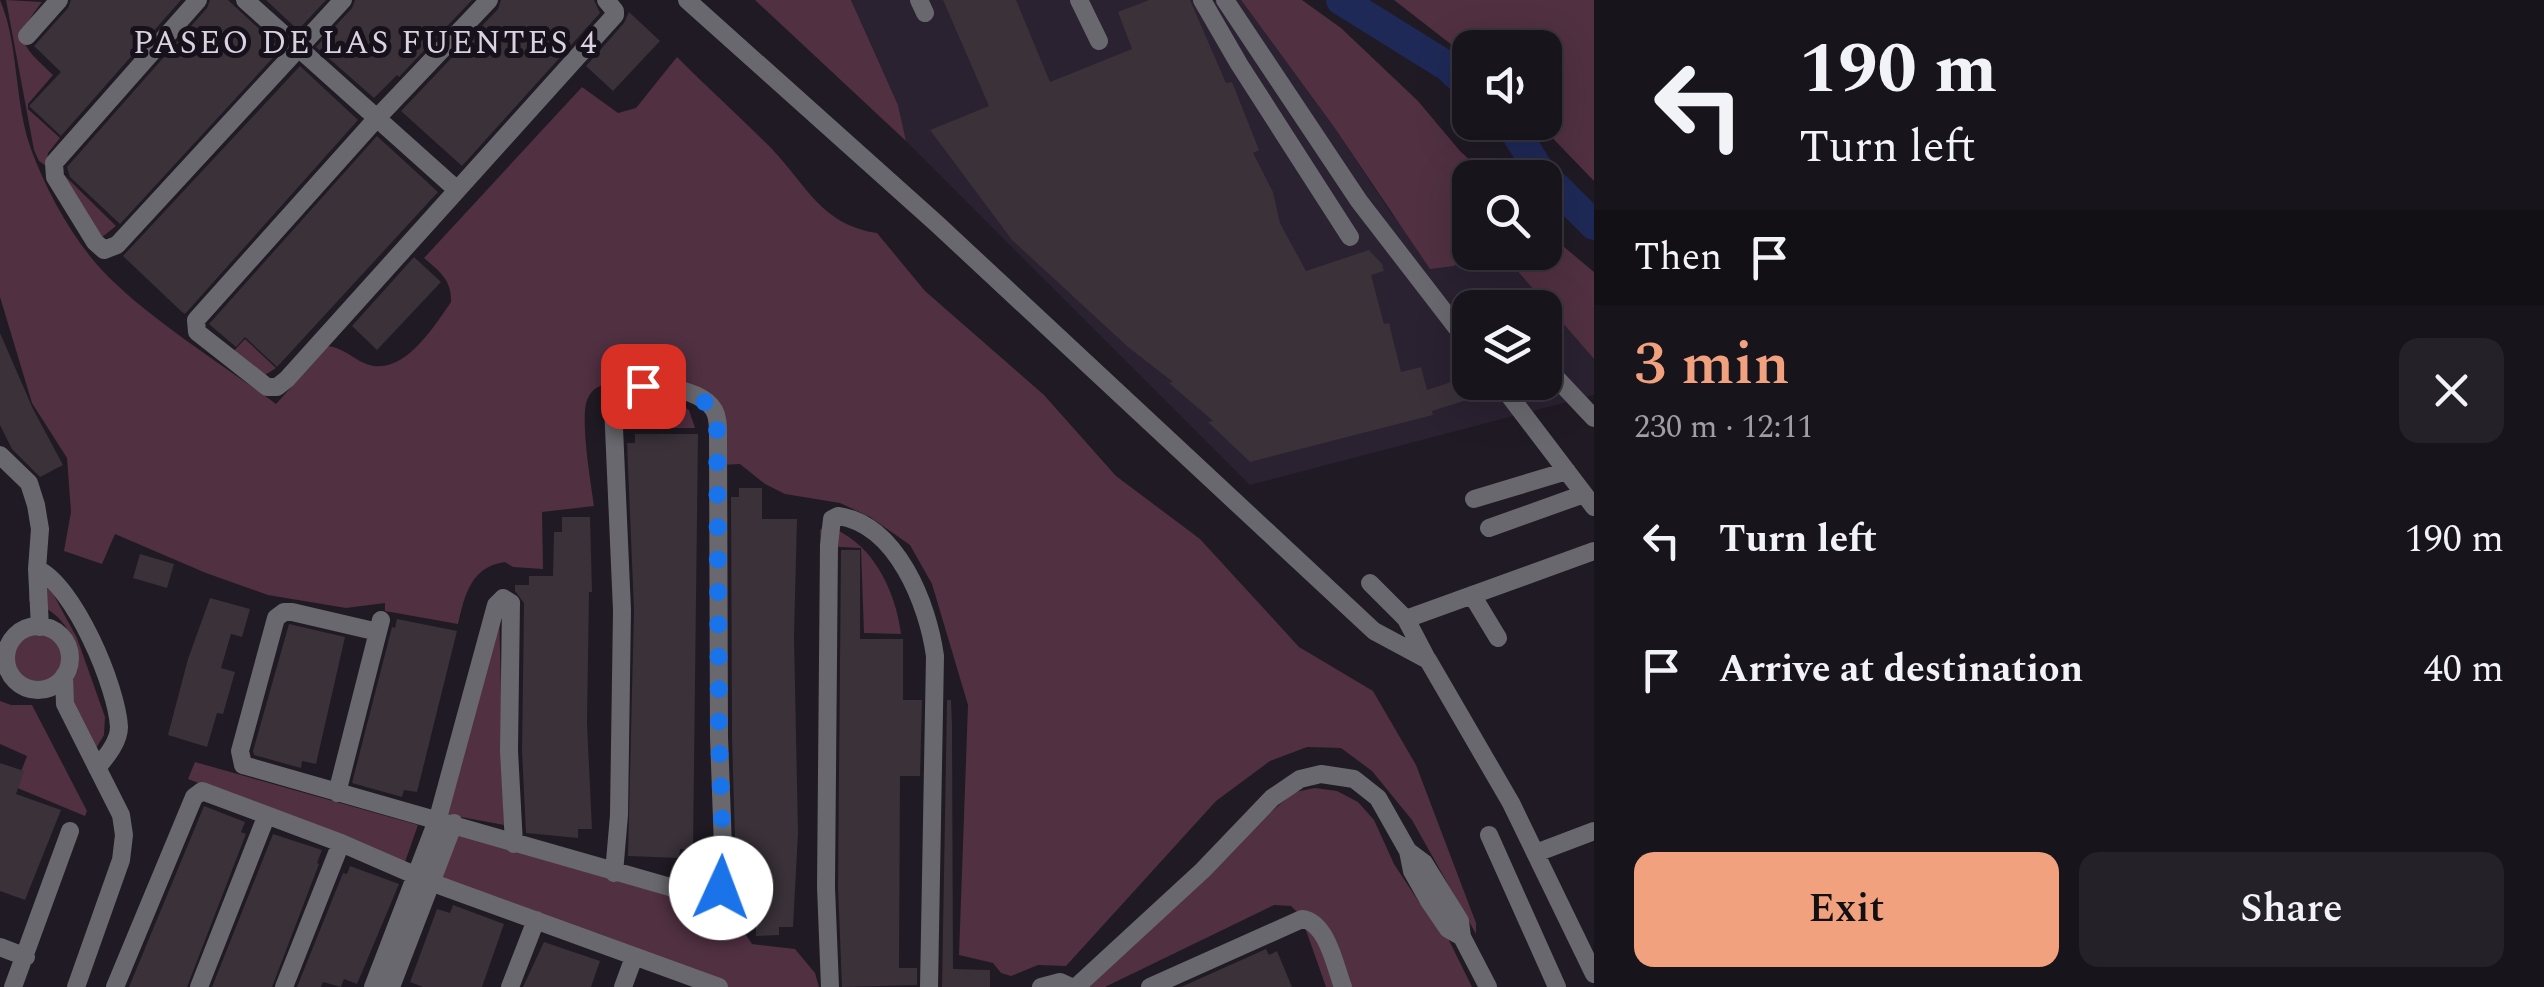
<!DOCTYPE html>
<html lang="en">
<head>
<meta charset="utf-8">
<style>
	:root { --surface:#17141b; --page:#242128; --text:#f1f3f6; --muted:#9e9ea3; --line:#36333a; --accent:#f1a17e }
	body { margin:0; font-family:Spectral,serif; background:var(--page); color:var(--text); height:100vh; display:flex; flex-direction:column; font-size:38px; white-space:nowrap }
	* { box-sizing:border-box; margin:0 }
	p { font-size:32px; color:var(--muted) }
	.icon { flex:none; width:55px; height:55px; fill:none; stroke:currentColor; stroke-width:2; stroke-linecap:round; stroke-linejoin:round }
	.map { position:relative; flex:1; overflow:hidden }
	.details { display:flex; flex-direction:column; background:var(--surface); width:950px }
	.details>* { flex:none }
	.hud { background:#17141b; color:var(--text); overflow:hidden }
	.controls { position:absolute; left:1452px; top:30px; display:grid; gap:20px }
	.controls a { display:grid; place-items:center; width:110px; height:110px; border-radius:20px; background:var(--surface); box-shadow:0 10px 40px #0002,0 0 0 2px var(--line); font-size:50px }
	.pin { position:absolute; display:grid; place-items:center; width:85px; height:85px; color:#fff; margin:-42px; border-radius:20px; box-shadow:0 5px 15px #0006 }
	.me { position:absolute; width:110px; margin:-55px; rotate:2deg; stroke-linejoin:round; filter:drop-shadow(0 0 8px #0008) }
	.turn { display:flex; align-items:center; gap:35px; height:210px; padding:0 40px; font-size:45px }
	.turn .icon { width:130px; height:130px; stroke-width:2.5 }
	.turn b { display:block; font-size:70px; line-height:85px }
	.then { display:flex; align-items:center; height:95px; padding:0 40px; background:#0003; gap:20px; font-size:38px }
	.round { display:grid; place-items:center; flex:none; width:105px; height:105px; border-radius:20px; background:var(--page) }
	.overview { display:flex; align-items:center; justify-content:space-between; height:170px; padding:0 40px }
	h1 { font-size:60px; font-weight:600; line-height:75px; color:var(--accent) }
	.cta { display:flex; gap:20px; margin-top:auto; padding:20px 40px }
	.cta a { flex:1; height:115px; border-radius:20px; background:var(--accent); color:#111; font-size:40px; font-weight:600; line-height:115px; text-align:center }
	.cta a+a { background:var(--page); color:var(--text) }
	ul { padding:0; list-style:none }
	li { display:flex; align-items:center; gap:30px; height:130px; padding:0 40px }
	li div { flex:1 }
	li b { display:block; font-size:38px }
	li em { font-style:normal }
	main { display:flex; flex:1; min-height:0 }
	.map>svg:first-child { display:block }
	.built { fill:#2a2131; fill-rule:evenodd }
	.green { fill:#503041 }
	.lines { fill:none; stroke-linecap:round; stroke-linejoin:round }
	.river { stroke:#1e2957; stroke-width:30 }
	.building { fill:#3a3139 }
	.minor { stroke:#68686e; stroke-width:18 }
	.route { stroke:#1a73e8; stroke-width:18; stroke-dasharray:0 32.4 }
	.labels { text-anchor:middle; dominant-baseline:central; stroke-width:10; stroke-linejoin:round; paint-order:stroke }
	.neighbourhood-label { font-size:32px; letter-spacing:2.5px; fill:#d9d2e0; stroke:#16111a }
</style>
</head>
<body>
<main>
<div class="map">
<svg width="1594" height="987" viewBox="0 0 1594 987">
	<rect width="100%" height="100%" fill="#1f1a24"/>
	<path class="built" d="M851,0H1241L1334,127L1393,216L1454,266L1472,252L1492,253L1514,267L1594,359V395L1250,485L906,141L898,105ZM1470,308H1545V382H1470Z"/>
	<path class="green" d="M0,0C19,44 14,102 31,149C46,190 71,236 100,268C144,316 222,364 276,404L328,346C343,348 351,357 364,363C401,380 433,328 451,302C452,280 439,271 424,258L582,87L618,113L636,108L677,57C708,88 741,118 772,149C807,186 822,225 877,233L925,291L1044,395L1116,476L1200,539L1299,647L1373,691L1416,765L1476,923V934L1412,820L1372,771L1341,748L1307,747L1270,761L1216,801L1066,966L1038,965L1011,976L1001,973L993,963L959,955L968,705L932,584L910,545L870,517L840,503L785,494L765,484L740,464L721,465L715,407C683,391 650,368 613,381C602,385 593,387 588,398C579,415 591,484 594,506L542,512L543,569L513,567L505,562C471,567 465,594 458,624L385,611V603L346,608L268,595L206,573L115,534L102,564L64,551L71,512L67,458L32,403L0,297Z
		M6,0L42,2C12,40 21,44 53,75L28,104V109L60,138L48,153L46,166L39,161L34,150Z
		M755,0H851L898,105L906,141Z
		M1241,0H1302L1341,28L1418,101L1460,151L1488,177L1470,178L1472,253L1454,266L1430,269L1334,127Z
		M1394,0H1594V181L1538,123L1545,122V48H1470V59Z
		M58,169L116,226L101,238Z
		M1545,231L1594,272V359L1514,267L1492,253L1545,252Z
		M245,339L276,368L265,375L230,355Z
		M646,396L677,403L689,410L695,428H612L619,399Z
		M825,526C871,538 896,591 901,634L864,633L861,548L821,546L820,530Z
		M30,579L51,590L77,638L105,717L104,735L95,750L60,688C89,654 70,613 29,601Z
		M499,605L504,825L445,814Z
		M8 658a30 30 0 1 1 60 0a30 30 0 1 1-60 0Z
		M0,701L11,705H32L87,811L85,816L15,787L27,756L0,744Z
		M195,762L418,825L405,862L188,779Z
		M1315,788L1337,791L1358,802L1374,820L1394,864L1419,902L1442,926L1472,987H1326L1301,916L1291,906L1274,905L1105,987H1083L1257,823L1295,792Z
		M454,822L703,899L711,912L746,913V935L752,944L795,949L815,973L819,987H700L434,884Z"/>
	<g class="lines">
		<path class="river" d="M1341,0L1447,66L1470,87
			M1509,122L1539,170L1594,225"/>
	</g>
	<path class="building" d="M71,0H181L61,136L29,106L61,72L34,46L68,8Z
		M210,0H228L281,49L120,224L70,177L67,167L207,8Z
		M266,0H326L298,30Z
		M355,0H472L399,77L397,75L374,98L316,47L352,8Z
		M501,0H594L600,13L462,166L401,111L498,9Z
		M943,0H1016L1050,82L1132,49L1118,12L1149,0H1190L1226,83L1232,82L1259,150L1253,153L1273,192L1280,223L1306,271L1369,250L1382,264L1384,271L1371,275L1384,324L1389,323L1401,372L1421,367L1427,390L1463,378L1470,399L1432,411L1433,415L1250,462L1208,422L1213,421L1169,383L1173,382L1128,347L1012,240L930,130L989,106Z
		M629,12L660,41L613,91L586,66L624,23Z
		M300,66L358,120L185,314L182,312L123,256Z
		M377,136L438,192L277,367L245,337L236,347L209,324Z
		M414,257L441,282L377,350L352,326Z
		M0,333L33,409L63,465L40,477L12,449L0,425Z
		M635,434H698L693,849H680L679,858L628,856L634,609L627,443H635Z
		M739,488H762V519H797L794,636L798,833L793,927H779V935L756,936V904H725L733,892L736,875L732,737L731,497H739Z
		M562,517H590L592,592H589L587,723L592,829H578V838L526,833L522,751L524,603L515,591V585H529V576H553L554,532H562Z
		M841,550H860V639H903V700H922L920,776H900L899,968H917V985L842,987L838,887Z
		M140,554L174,564L167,588L133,578Z
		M210,598L250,609L242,637L231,634L221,668L235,672L223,714L217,713L207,747L168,735L188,659Z
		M397,619L457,631L417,792L404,790L402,797L352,783L392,627L395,628Z
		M289,624L345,637L316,764L302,761L301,768L254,755L253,751Z
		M947,700H951L952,724L953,969L990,970V987H942Z
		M0,763L24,771L16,794L61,810L25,900L0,891Z
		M204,806L245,822L241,832L246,834L187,987H129Z
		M273,834L322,850L317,863L319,864L272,987H212Z
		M350,866L399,884L357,984L344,979L341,987L323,982L321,987H297L343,873L347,874Z
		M453,905L504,924L482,987H423L410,982L437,909L450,913Z
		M544,942L600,961L591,987H523Z
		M1266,949L1269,955L1277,951L1292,987H1181Z"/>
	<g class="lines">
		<path class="minor" d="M198,0L54,163L55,177L95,242L104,250L117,245L343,0
			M245,0L456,189
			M489,0L377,118L196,320L197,332L267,387H277L287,379L615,15V11L606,0
			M687,0L936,223L1374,631L1428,660L1511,803L1594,974
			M919,0L925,13
			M1079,0L1099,41
			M1202,0L1239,64L1350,237
			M1225,0L1359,201L1470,345
			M27,36L59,0
			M1545,366L1594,418
			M1499,382L1594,507
			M0,455L29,483L36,505L40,529L37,569L40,627
			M1474,499L1567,471
			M1489,528L1584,494
			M37,569C74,585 117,687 119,727C119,742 106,757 97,768
			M1370,583L1406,619
			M1472,595L1498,638
			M6 658a32 32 0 1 1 64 0a32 32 0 1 1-64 0Z
			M378,632L292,612H284L276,618L240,751L243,765L705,897L721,888L724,875L719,737L718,433C718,425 718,417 714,410C699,385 641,382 617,394L613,405L622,610L619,815L614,873
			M1427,659L1406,619L1594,551
			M64,676L65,704L121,815L124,835L121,860L76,987
			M337,793L381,620
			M1489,835L1557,987
			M1408,851L1424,863L1460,921L1462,937L1488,987
			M1536,853L1594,831
			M0,947L26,957
			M13,987L70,831
			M115,987L194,797L202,791L341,843L433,883L719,987
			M199,987L266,817
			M284,987L341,843
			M373,987L438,818L496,605L503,598L511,603L509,751L514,844
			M391,987L454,823
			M510,987L536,920
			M623,987L634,957
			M830,987L826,887L829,545L832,519L838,516C897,524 928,605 935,656L929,987
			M1041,987L1060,982L1071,987
			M1076,987L1203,870L1272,798L1300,779L1321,774L1354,779L1378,798L1408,851L1412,871L1429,901L1448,929L1462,937
			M1150,987L1302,919C1327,922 1335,966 1343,987"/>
	</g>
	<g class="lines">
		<path class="route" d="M643,386C670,385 706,392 717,418L719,737L724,875L721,888"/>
	</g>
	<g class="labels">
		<g class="neighbourhood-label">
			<text x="366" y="43">PASEO DE LAS FUENTES 4</text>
		</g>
	</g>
</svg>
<div class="controls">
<a><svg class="icon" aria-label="sound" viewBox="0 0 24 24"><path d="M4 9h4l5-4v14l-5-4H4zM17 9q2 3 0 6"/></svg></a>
<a><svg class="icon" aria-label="search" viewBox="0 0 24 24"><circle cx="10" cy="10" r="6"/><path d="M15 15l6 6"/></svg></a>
<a><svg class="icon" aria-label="layers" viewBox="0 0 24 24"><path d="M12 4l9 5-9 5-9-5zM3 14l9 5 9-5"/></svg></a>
</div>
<div class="pin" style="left:643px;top:386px;background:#d93025"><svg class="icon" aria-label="arrive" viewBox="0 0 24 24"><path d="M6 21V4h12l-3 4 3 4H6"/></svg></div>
<svg class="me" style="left:721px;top:888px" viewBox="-20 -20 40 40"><circle r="19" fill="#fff"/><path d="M0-13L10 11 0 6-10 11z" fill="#1a73e8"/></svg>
</div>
<section class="details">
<div class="hud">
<div class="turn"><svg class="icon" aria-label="left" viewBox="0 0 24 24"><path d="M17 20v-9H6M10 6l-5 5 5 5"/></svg><div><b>190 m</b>Turn left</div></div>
<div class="then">Then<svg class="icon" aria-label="arrive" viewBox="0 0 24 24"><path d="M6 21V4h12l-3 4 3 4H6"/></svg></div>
</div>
<div class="overview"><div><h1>3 min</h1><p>230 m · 12:11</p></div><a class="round"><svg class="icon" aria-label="close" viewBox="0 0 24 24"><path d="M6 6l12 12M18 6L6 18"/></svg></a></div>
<ul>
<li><svg class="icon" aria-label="left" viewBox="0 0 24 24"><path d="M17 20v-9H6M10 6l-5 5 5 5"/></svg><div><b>Turn left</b></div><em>190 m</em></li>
<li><svg class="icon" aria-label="arrive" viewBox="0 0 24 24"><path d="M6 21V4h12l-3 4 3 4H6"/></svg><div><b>Arrive at destination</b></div><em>40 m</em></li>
</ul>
<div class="cta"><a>Exit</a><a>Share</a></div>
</section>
</main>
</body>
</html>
